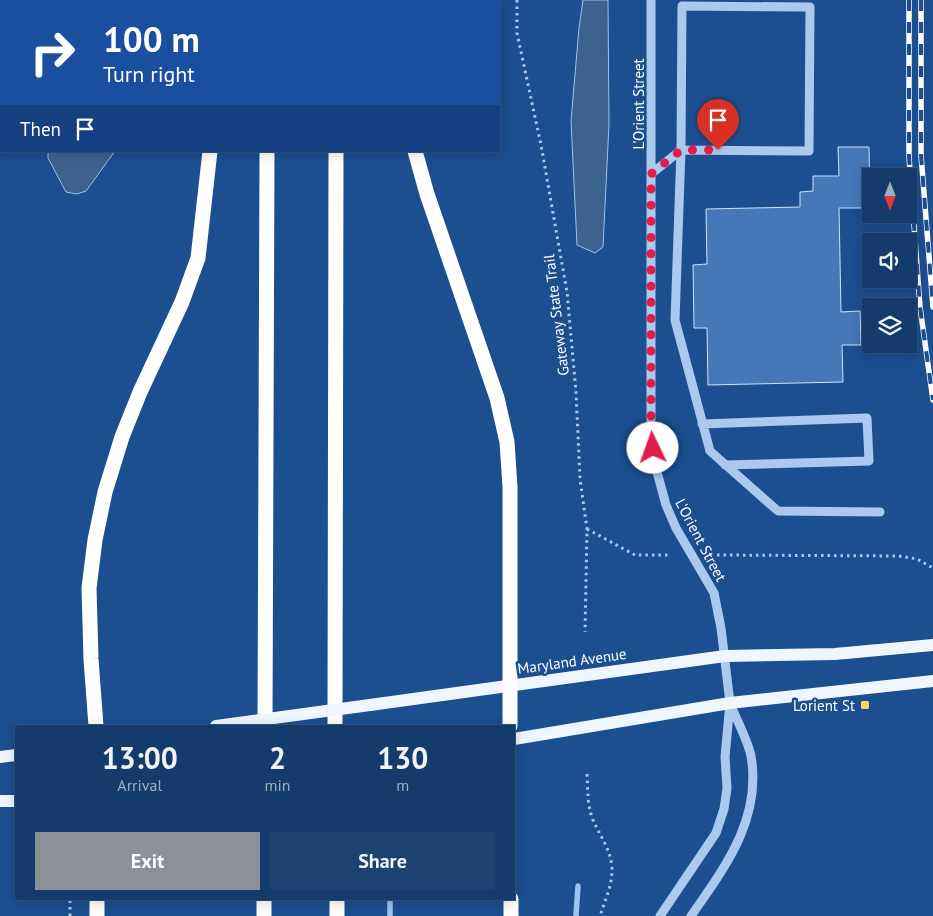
<!DOCTYPE html>
<html lang="en">
<head>
<meta charset="utf-8">
<style>
	:root { --surface:#143b6b; --page:#1d4271; --text:#f1f3f6; --muted:#9dadc1; --line:#33557e; --accent:#8c9099 }
	body { margin:0; font-family:"PT Sans",sans-serif; background:var(--page); color:var(--text); height:100vh; display:flex; flex-direction:column; font-size:19px; white-space:nowrap }
	* { box-sizing:border-box; margin:0 }
	p { font-size:16px; color:var(--muted) }
	.icon { flex:none; width:28px; height:28px; fill:none; stroke:currentColor; stroke-width:2; stroke-linecap:round; stroke-linejoin:round }
	.map { position:relative; flex:1; overflow:hidden }
	.panel { position:absolute; left:15px; top:725px; width:500px; height:175px; display:flex; flex-direction:column; background:var(--surface); border-radius:0px; box-shadow:0 2px 12px #0003,0 0 0 1px var(--line) }
	.panel>* { flex:none }
	.guide { position:absolute; left:0px; top:0px; width:500px; height:152px; box-shadow:0 2px 12px #0003,0 0 0 1px var(--line); background:#1a4fa0; color:#fff; overflow:hidden }
	.needle { width:32px; rotate:180deg }
	.fabs { position:absolute; left:862px; top:168px; display:grid; gap:10px }
	.fabs a { display:grid; place-items:center; width:55px; height:55px; border-radius:0px; background:var(--surface); box-shadow:0 2px 12px #0003,0 0 0 1px var(--line); font-size:25px }
	.pin { position:absolute; display:grid; place-items:center; width:42px; height:42px; color:#fff; margin:-51px -21px; border-radius:50% 50% 50% 0; rotate:-45deg; box-shadow:0 0 5px #0007 }
	.pin .icon { rotate:45deg }
	.me { position:absolute; width:55px; margin:-28px; rotate:357deg; stroke-linejoin:round; filter:drop-shadow(0 0 4px #0008) }
	.turn { display:flex; align-items:center; gap:18px; height:105px; padding:0 20px; font-size:22px }
	.turn .icon { width:65px; height:65px; stroke-width:2.5 }
	.turn b { display:block; font-size:35px; line-height:42px }
	.then { display:flex; align-items:center; height:48px; padding:0 20px; background:#0003; gap:10px; font-size:19px }
	.eta { display:flex; justify-content:space-evenly; align-items:center; height:85px; text-align:center }
	.eta b { font-size:30px; font-weight:800; line-height:35px }
	.button { display:flex; gap:10px; margin-top:auto; padding:10px 20px }
	.button a { flex:1; height:58px; border-radius:0px; background:var(--accent); color:#fff; font-size:20px; font-weight:800; line-height:58px; text-align:center }
	.button a+a { background:var(--page); color:var(--text) }
	.map>svg:first-child { display:block }
	.water { fill:#3c6290; stroke:#9cc4f0 }
	.lines { fill:none; stroke-linecap:round; stroke-linejoin:round }
	.stream { stroke:#9cc4f0; stroke-width:5.5 }
	.building { fill:#4478b7; stroke:#cfe3fa }
	.path { stroke:#a9c9ee; stroke-width:3; stroke-dasharray:2.5 4; stroke-linecap:butt }
	.minor { stroke:#a9c9ee; stroke-width:9 }
	.major { stroke:#f0f6ff; stroke-width:12 }
	.highway { stroke:#fff; stroke-width:15 }
	.rail-casing { stroke:#fff; stroke-width:5.5 }
	.rail { stroke:#1b4f8f; stroke-width:4; stroke-dasharray:11; stroke-linecap:butt }
	.major-bridge { stroke:#f0f6ff; stroke-width:12 }
	.route { stroke:#e11d48; stroke-width:9; stroke-dasharray:0 16.2 }
	.poi-dot { fill:#ffd166; stroke:#1b4f8f; stroke-width:2 }
	.labels { text-anchor:middle; dominant-baseline:central; stroke-width:5; stroke-linejoin:round; paint-order:stroke }
	.street-label { font-size:15px; fill:#fff; stroke:#1b4f8f }
	.poi-label { font-size:15px; fill:#fff; stroke:#1b4f8f; text-anchor:end }
</style>
</head>
<body>
<div class="map">
<svg width="933" height="916" viewBox="0 0 933 916">
	<rect width="100%" height="100%" fill="#1b4f8f"/>
	<path class="water" d="M583,0H608L609,124L603,247L595,253L577,245L571,121L579,28Z
		M48,151H115L86,191L77,194L66,192L48,158Z"/>
	<g class="lines">
		<path class="stream" d="M390,916V899
			M576,916L578,886"/>
	</g>
	<path class="building" d="M838,147H869L870,208H839L841,312L860,311L861,345H842L843,382L708,385L707,328H694L693,265L707,264L706,209L800,207V192L813,191V176H839Z"/>
	<g class="lines">
		<path class="path" d="M517,0V33L541,145L567,292L576,392L580,479L587,529L585,632
			M587,529L635,555H670
			M717,555L899,556L917,559L933,568
			M587,774C588,790 587,805 593,820C600,836 610,848 612,867C613,884 605,900 600,916
			M70,916V899"/>
		<path class="minor" d="M651,0V435L654,461L666,505L676,528L714,593L721,628L730,703L725,757L727,788L724,809L716,833L660,916
			M651,174L681,150L809,151L810,7L682,6L681,150L675,320L710,451L778,511L880,512
			M702,424L867,418L869,461L725,465
			M691,916C725,867 762,819 751,756C748,741 737,720 731,706"/>
		<path class="major" d="M370,705L725,656L835,654L933,645
			M514,739L730,703L933,681
			M0,757L16,755
			M0,801H16"/>
		<path class="highway" d="M265,0V1
			M384,0L385,1
			M230,1V0
			M336,1V0
			M415,151L427,194L497,398L507,442L510,487V726
			M96,726L91,659L89,588L95,540L105,492L122,437L140,392L182,302L198,258L210,151
			M265,726L267,151
			M335,726L336,151
			M97,899V916
			M337,899V916
			M511,899V916
			M264,916V899"/>
		<g class="rail-casing">
			<path id="rail" d="M909,0V157L920,307L933,400
				M921,0V155L933,307"/>
		</g>
		<use href="#rail" class="rail"/>
		<path class="major-bridge" d="M216,726L370,705"/>
	</g>
	<g class="lines">
		<path class="route" d="M653,448L651,435V174L681,150H718"/>
	</g>
	<rect class="poi-dot" x="860" y="700" width="10" height="10" rx="2.5"/>
	<g class="labels">
		<g class="street-label">
			<text transform="translate(638 104) rotate(-90)">L'Orient Street</text>
			<text transform="translate(556 315) rotate(-97)">Gateway State Trail</text>
			<text transform="translate(701 540) rotate(62)">L'Orient Street</text>
			<text transform="translate(572 661) rotate(-8)">Maryland Avenue</text>
		</g>
		<g class="poi-label">
			<text x="855" y="705">Lorient St</text>
		</g>
	</g>
</svg>
<div class="fabs">
<a><svg class="needle" viewBox="-14 -14 28 28"><path d="M0-13l5 13h-10z" fill="#e53935"/><path d="M0 13l5-13h-10z" fill="#9dadc1"/></svg></a>
<a><svg class="icon" aria-label="sound" viewBox="0 0 24 24"><path d="M4 9h4l5-4v14l-5-4H4zM17 9q2 3 0 6"/></svg></a>
<a><svg class="icon" aria-label="layers" viewBox="0 0 24 24"><path d="M12 4l9 5-9 5-9-5zM3 14l9 5 9-5"/></svg></a>
</div>
<div class="pin" style="left:718px;top:150px;background:#d93025"><svg class="icon" aria-label="arrive" viewBox="0 0 24 24"><path d="M6 21V4h12l-3 4 3 4H6"/></svg></div>
<svg class="me" style="left:653px;top:448px" viewBox="-20 -20 40 40"><circle r="19" fill="#fff"/><path d="M0-13L10 11 0 6-10 11z" fill="#e11d48"/></svg>
<div class="guide">
<div class="turn"><svg class="icon" aria-label="right" viewBox="0 0 24 24"><path d="M7 20v-9h11M14 6l5 5-5 5"/></svg><div><b>100 m</b>Turn right</div></div>
<div class="then">Then<svg class="icon" aria-label="arrive" viewBox="0 0 24 24"><path d="M6 21V4h12l-3 4 3 4H6"/></svg></div>
</div>
<section class="panel">
<div class="eta">
<div><b>13:00</b><p>Arrival</p></div>
<div><b>2</b><p>min</p></div>
<div><b>130</b><p>m</p></div>
</div>
<div class="button"><a>Exit</a><a>Share</a></div>
</section>
</div>
</body>
</html>
